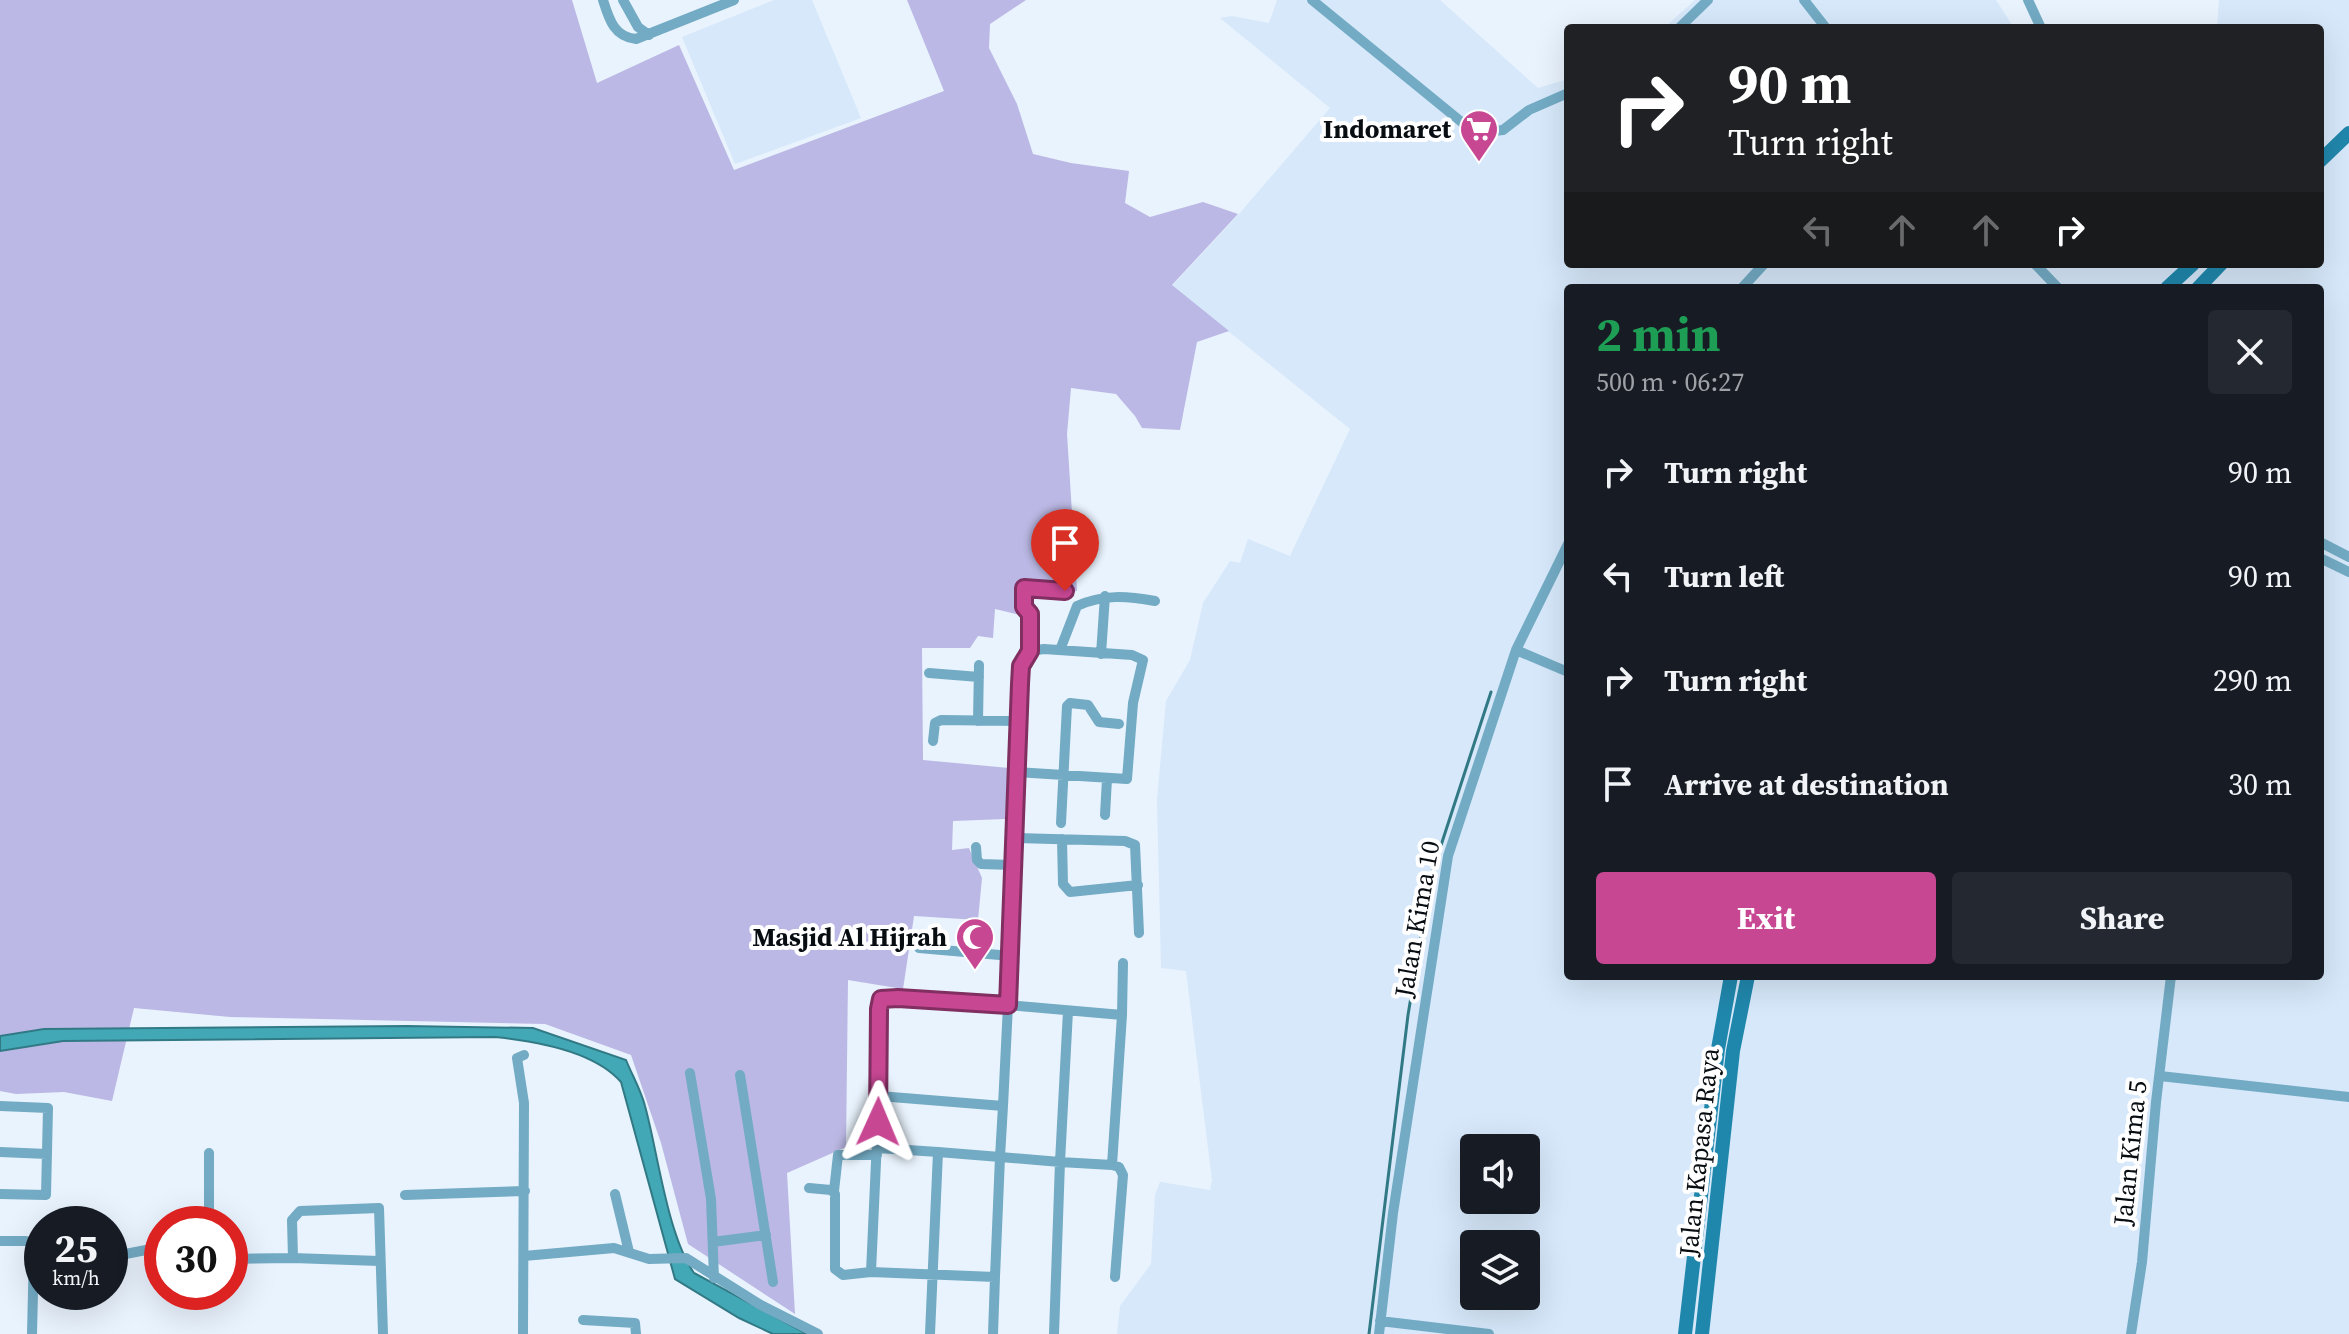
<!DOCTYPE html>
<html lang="en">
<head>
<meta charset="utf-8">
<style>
	:root { --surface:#171b24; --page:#242831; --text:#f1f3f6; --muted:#9ea1a6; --accent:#c74793 }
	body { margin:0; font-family:"Source Serif 4",serif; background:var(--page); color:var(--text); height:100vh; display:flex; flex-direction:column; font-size:30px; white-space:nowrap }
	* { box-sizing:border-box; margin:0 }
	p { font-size:26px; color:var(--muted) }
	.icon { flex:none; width:44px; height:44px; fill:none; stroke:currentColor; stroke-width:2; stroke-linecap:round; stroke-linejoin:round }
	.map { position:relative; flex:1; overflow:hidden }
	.panel { position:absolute; left:1564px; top:284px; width:760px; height:696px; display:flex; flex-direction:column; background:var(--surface); border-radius:8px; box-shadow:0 8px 32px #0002 }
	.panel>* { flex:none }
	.guide { position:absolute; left:1564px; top:24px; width:760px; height:244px; border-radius:8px; box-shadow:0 8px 32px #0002; background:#202124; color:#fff; overflow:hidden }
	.tools { position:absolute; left:1460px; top:1134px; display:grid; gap:16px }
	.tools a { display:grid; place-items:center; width:80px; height:80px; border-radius:8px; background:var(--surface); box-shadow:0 8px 32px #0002; font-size:40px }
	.speed { position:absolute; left:24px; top:1206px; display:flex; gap:16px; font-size:40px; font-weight:700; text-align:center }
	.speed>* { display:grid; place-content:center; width:104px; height:104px; border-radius:50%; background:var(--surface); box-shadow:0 8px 32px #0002; line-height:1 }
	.speed small { font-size:20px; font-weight:400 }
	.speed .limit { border:12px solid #d22; background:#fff; color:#111 }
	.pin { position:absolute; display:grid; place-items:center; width:68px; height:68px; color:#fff; margin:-82px -34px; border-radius:50% 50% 50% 0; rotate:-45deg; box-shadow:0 0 8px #0007 }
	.pin .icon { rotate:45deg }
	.me { position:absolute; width:88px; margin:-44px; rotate:1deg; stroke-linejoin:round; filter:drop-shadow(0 0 6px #0008) }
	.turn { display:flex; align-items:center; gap:28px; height:168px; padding:0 32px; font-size:36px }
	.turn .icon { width:104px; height:104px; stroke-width:2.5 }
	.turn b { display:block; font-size:56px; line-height:68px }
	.lanes { display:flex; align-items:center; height:76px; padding:0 32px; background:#0003; justify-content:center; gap:40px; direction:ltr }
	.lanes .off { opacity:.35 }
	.round { display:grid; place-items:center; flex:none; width:84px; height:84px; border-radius:8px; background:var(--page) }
	.overview { display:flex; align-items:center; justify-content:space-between; height:136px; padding:0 32px }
	h1 { font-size:48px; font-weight:700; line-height:60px; color:#1e9e55 }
	.action { display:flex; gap:16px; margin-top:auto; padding:16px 32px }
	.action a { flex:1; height:92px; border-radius:8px; background:var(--accent); color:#fff; font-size:32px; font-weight:700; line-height:92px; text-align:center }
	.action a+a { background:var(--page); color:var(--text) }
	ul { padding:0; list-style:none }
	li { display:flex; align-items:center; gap:24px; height:104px; padding:0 32px }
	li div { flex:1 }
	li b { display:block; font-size:30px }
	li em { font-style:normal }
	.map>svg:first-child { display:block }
	.built { fill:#d6e8fa; fill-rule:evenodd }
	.green { fill:#bbb8e5 }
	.water { fill:#43a8b6; stroke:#317a85; stroke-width:2 }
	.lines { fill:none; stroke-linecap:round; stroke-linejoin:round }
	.stream { stroke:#317a85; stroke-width:3 }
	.street { stroke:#73abc4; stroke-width:10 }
	.secondary { stroke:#2087ac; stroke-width:14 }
	.route-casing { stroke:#812e60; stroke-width:20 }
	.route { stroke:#c74793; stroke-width:14 }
	.labels { text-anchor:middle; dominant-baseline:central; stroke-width:8; stroke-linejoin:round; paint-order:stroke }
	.poi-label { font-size:26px; font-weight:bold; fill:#080d12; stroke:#fff; text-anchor:end }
	.street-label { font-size:26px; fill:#080d12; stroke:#fff }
</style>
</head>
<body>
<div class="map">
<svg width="2349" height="1334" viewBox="0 0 2349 1334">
	<rect width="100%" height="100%" fill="#e9f3fd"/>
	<path class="built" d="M774,0H812L861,118L735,164L682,37Z
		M1277,0H1440L1538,88L1568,79V264H2320V28H2217L2219,0H2349V1334H1117L1120,1306L1151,1264L1155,1195L1160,1182L1210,1190L1212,1180L1186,971L1161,968L1157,800L1166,701L1190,660L1203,603L1230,561L1240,563L1248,539L1290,556L1350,429L1172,286L1239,214L1330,108L1220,18L1232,16L1269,23ZM1568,288H2320V976H1568ZM1474,1148H1526V1200H1474ZM1474,1244H1526V1296H1474Z
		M1695,0H1996L2014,28H1664Z"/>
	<path class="green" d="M0,0H572L597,83L679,45L734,170L944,91L907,0H1026L990,24L989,48L1017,104L1033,154L1071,163L1129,171L1125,203L1150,217L1203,202L1238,214L1172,285L1229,331L1197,342L1180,430L1142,428L1135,416L1116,394L1071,388L1067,434L1077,591L1026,587L1028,617L995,609L993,638L978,636L970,648H922L923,760L1009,768L1005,819L953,821L952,850L969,848L982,878L978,920L914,916L903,989L848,980L846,1147L787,1173L795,1314L688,1244L661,1143L631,1055L545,1024L230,1017L134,1008L112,1101L64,1092L16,1094L0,1091Z"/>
	<path class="water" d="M407,1026L533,1028L626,1060C632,1075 641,1090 645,1106C658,1153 667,1234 694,1273L807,1334H773L739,1318L675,1279L621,1082C594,1051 535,1041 495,1037L63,1041L0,1051V1036L44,1029Z"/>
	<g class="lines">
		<path class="stream" d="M1369,1334L1408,1015L1431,876L1491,692"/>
		<path class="street" d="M603,0C609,19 614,37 636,39L734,0
			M623,0L638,27L649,35
			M1312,0L1475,133L1503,130L1529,110L1568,93
			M1804,0L1826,28
			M2028,0L2041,28
			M1679,28L1708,0
			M2035,264L2058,288
			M1742,288L1764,264
			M2320,542L2349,557
			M2320,558L2349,572
			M1060,650L1077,606C1103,594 1127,596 1155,601
			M1516,650L1568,672
			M1030,651V614L1024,607V588L1065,591
			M1101,654L1105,596
			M929,673L979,677
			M978,721L979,665
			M933,741L935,723L941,720L1019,721L1011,956
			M1016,772L1127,779L1133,703L1143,660L1132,655L1044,649L1030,651L1021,666L1019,721
			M1105,815L1107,779
			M1061,823L1067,706L1070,703L1088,705L1099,722L1119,724
			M1013,838L1125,841L1135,845L1139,933
			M1062,839L1063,884L1070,892L1138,885
			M976,847L977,860L981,864L1012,865
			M919,948L1011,956L1008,1005L1122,1015L1112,1165L1060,1162L1068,1011
			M1122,1015L1123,963
			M690,1073L711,1199L714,1278
			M740,1075L773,1282
			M2160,1076L2349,1097
			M879,1096V1009L881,999L898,998L1008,1005L1003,1106
			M0,1106L48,1108L46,1195L0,1194
			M878,1148L938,1152L930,1334
			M0,1152L47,1154
			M938,1152L1000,1157L1003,1106L879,1096L871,1272L995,1277L993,1334
			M209,1153V1224
			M1112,1165L1119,1167L1123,1175L1115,1277
			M809,1188L831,1190L835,1194V1269L843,1275L871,1272
			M834,1191L838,1155H877
			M615,1194L629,1252
			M405,1195L525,1191
			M0,1241H26L32,1244L34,1250L32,1334
			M713,1242L766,1235
			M524,1256L614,1248L649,1259L686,1258L759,1304L818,1334
			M110,1257L146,1250L162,1256
			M293,1258L292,1220L300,1211L379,1208L383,1334
			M230,1259L293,1258L379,1261
			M995,1277L1000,1157L1060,1162L1054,1334
			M583,1320L635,1323L636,1334
			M1380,1321L1489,1334
			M523,1334L524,1103L517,1058L524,1055
			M1379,1334L1393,1213L1448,856L1516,650L1568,544
			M2131,1334L2142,1262L2156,1102L2171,976"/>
		<path class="secondary" d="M2320,161L2349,133
			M2167,288L2193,264
			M2198,288L2221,264
			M1685,1334L1718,1049L1731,976
			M1702,1334L1733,1051L1748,976"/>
	</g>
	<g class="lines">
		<g class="route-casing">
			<path id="route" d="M878,1122L879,1009L881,999L898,998L1008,1005L1020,684L1021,666L1030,651V614L1024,607V588L1065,591"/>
		</g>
		<use href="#route" class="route"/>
	</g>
	<defs>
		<g id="supermarket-pin" transform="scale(2)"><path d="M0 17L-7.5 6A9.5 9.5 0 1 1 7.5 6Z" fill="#c74793" stroke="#fff"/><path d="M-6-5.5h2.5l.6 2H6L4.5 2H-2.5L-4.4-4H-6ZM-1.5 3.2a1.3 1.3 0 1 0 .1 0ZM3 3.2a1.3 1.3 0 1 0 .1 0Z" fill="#fff"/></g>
		<g id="mosque-pin" transform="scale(2)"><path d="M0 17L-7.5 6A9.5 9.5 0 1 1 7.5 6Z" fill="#c74793" stroke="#fff"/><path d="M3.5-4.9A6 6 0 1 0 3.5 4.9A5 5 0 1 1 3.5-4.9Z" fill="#fff"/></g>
	</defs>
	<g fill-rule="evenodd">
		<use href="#supermarket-pin" x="1479" y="129"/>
		<use href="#mosque-pin" x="975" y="937"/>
	</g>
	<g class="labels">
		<g class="poi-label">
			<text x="1451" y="129">Indomaret</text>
			<text x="947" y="937">Masjid Al Hijrah</text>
		</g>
		<g class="street-label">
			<text transform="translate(1417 919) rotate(-80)">Jalan Kima 10</text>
			<text transform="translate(1699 1152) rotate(-84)">Jalan Kapasa Raya</text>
			<text transform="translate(2130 1153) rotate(-84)">Jalan Kima 5</text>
		</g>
	</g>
</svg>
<div class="tools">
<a><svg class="icon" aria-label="sound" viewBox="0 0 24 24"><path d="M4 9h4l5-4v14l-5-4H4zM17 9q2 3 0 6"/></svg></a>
<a><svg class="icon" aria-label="layers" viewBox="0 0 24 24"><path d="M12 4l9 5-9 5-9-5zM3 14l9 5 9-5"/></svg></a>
</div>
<div class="speed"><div>25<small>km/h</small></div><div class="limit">30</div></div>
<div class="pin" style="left:1065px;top:591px;background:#d93025"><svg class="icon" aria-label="arrive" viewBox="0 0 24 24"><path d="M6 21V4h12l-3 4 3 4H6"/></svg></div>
<svg class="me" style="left:878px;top:1122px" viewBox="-20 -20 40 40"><path d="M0-17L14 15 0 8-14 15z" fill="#c74793" stroke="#fff" stroke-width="4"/></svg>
<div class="guide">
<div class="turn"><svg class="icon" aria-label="right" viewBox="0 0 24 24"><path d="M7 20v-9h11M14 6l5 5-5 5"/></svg><div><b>90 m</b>Turn right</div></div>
<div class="lanes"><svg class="icon off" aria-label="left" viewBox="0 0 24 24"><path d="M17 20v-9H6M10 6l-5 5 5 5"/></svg><svg class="icon off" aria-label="ahead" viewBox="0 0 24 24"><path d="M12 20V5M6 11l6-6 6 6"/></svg><svg class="icon off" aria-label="ahead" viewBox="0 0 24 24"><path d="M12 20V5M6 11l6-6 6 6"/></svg><svg class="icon" aria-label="right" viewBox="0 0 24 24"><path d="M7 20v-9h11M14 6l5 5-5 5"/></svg></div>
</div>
<section class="panel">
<div class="overview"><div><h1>2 min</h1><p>500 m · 06:27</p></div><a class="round"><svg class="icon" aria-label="close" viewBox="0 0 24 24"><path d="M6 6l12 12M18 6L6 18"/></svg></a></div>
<ul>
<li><svg class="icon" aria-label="right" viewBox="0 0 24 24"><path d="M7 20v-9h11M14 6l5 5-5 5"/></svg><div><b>Turn right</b></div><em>90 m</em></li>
<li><svg class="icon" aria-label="left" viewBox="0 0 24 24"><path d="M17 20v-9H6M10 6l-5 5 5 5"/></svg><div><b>Turn left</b></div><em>90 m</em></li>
<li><svg class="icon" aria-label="right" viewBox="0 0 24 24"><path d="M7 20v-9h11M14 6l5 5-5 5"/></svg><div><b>Turn right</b></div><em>290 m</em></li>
<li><svg class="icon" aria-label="arrive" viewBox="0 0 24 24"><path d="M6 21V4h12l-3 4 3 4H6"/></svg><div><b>Arrive at destination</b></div><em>30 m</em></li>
</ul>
<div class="action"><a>Exit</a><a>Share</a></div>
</section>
</div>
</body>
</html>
